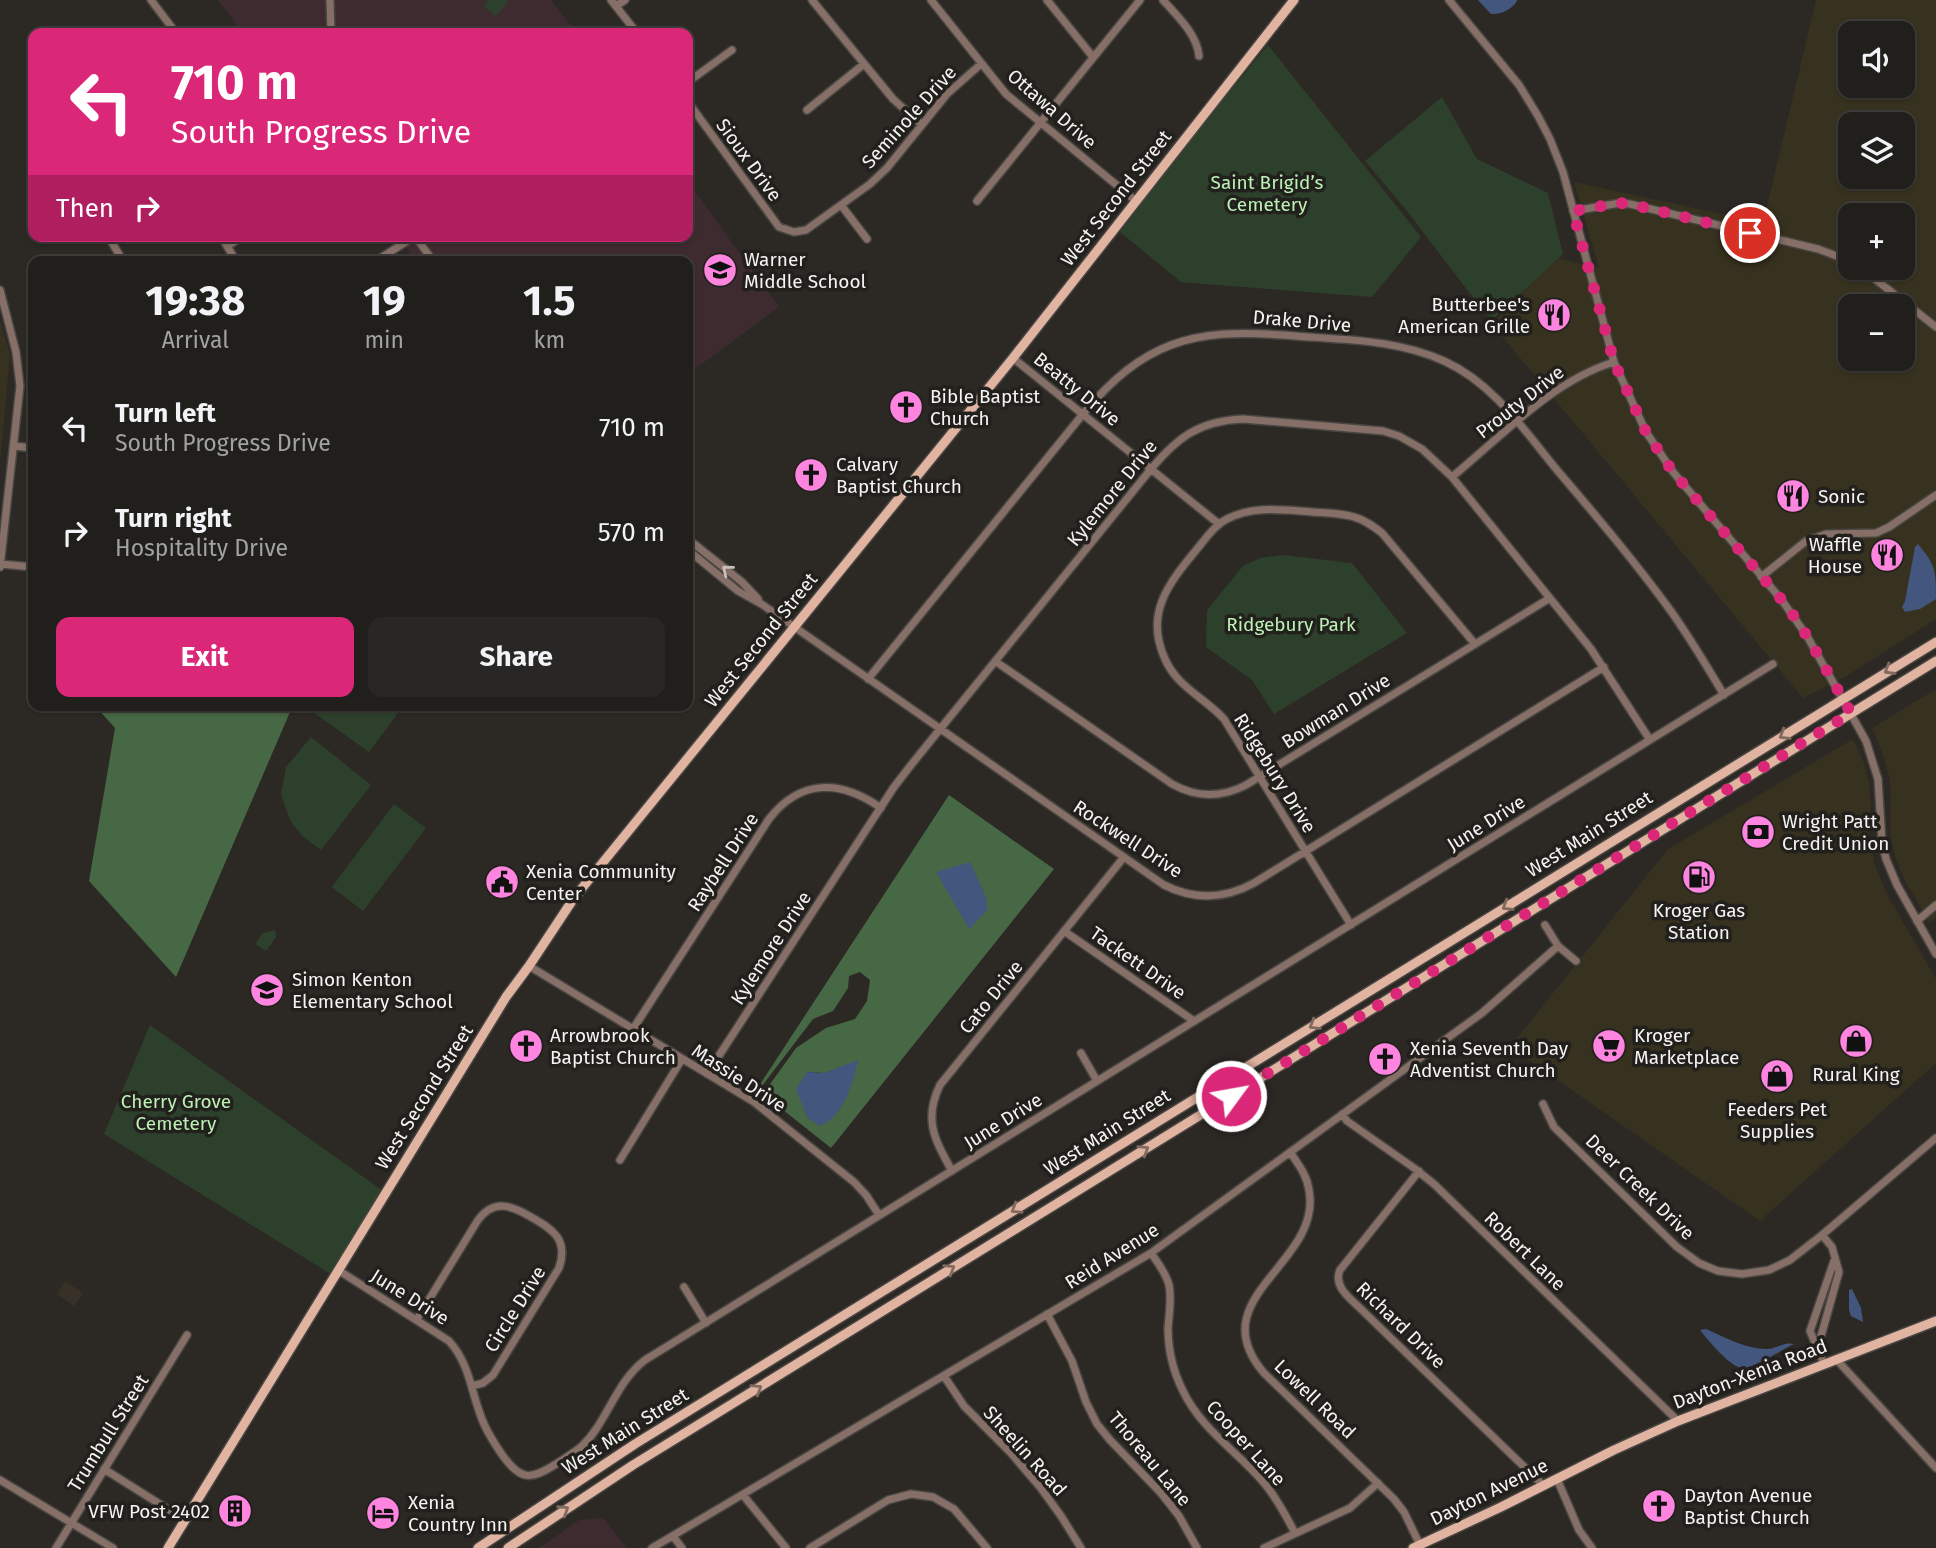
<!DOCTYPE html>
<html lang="en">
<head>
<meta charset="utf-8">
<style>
	:root { --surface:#211f1c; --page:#292725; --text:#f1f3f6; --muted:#a2a2a3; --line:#3e3d3b; --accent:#db2777 }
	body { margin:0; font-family:"Fira Sans",sans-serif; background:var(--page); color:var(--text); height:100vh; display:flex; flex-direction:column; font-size:26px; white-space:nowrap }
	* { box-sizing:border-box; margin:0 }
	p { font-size:23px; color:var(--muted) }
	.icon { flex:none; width:38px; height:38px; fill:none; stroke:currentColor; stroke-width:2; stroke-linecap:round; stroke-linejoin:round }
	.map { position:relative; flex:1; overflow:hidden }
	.details { position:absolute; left:28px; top:256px; width:665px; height:455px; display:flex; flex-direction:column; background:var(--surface); border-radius:14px; box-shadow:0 2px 5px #0004,0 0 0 2px var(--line) }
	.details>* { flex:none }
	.top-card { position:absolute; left:28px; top:28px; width:665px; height:214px; border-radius:14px; box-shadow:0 2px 5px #0004,0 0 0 2px var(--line); background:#db2777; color:#fff; overflow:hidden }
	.controls { position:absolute; left:1838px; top:21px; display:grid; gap:14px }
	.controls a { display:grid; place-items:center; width:77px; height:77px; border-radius:14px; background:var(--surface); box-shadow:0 2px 5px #0004,0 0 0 2px var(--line); font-size:35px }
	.pin { position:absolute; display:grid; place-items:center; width:60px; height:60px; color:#fff; margin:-30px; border:4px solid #fff; border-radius:50%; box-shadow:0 2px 7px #0007 }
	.me { position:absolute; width:77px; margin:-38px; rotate:58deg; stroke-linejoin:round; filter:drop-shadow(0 0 5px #0008) }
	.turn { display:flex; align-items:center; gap:24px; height:147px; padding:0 28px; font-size:32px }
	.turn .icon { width:91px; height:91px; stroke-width:2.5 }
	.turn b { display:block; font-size:49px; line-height:60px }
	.then { display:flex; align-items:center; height:66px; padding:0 28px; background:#0003; gap:14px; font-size:26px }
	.eta { display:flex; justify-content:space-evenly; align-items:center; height:119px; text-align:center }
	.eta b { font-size:42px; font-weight:700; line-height:49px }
	.primary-button { display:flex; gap:14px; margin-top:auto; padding:14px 28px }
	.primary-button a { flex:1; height:80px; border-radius:14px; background:var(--accent); color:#fff; font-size:28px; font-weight:700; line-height:80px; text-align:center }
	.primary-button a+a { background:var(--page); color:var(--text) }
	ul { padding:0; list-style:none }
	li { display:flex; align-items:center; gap:21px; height:105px; padding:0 28px }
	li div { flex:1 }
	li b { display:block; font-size:26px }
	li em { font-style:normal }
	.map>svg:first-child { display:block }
	.commercial { fill:#37311f; fill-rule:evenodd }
	.built { fill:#373127 }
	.education { fill:#3e2b30 }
	.green { fill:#2d402b }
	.forest { fill:#476844; fill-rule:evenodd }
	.water { fill:#43567e }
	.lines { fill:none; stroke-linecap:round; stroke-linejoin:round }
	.minor-casing { stroke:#484542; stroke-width:10 }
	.major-casing { stroke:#484542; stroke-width:12 }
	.minor { stroke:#856f66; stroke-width:7 }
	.major { stroke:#e0b4a1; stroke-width:9 }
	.oneway { stroke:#c9bfba }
	.oneway2 { stroke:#816a5e }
	.route { stroke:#db2777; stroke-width:12; stroke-dasharray:0 21.6 }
	.labels { text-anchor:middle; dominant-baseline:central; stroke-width:7; stroke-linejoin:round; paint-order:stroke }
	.street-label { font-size:19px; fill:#f6f4f2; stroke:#22201c }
	.park-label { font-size:19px; fill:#bbf1b5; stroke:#22201c }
	.poi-label { font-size:19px; fill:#f6f4f2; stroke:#22201c; text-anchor:start }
</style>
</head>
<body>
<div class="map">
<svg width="1936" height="1548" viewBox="0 0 1936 1548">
	<rect width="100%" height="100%" fill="#2c2925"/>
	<path class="commercial" d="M1816,0H1936V619L1845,677L1803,698L1492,324L1555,258L1599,268L1574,182L1763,223ZM1850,33H1902V86H1850ZM1850,124H1902V177H1850ZM1850,215H1902V268H1850ZM1850,306H1902V359H1850Z
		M0,320L10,355L0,464Z
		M1936,689V918L1930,923L1905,881L1895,857L1890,834L1891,795L1889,776L1881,748L1872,728Z
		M1853,739L1864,763L1869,784L1871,805L1869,836L1876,869L1887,894L1936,979V1063L1760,1221L1510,1047L1668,849Z"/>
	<path class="built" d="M65,1281L83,1293L74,1306L57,1294Z"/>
	<path class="education" d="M218,0H551L577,33H243Z
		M688,182L779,307L688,374V261H415L398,236H688Z
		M603,1518L627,1548H539L579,1520Z"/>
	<path class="green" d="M488,0H509L496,16L483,6Z
		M1268,45L1421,237L1372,297L1181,282L1120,232L1195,134Z
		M1442,97L1477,159L1548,193L1563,254L1491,321L1407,211L1365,161Z
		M1282,555L1352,563L1407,633L1274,714L1252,680L1206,647L1207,610L1243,566L1260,558Z
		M313,705H404L369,752L310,710Z
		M311,737L371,785L321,850L301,835L290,820L281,795L286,767Z
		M394,804L426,828L363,911L332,887Z
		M275,930L276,937L266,951L255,944L263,933Z
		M150,1025L386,1193L334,1276L104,1134Z"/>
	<path class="forest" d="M98,705H293L176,977L89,881L115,728L96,707Z
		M949,795L1054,869L831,1148L763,1094L796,1048L826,1028L855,1019L867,1001L870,980L860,972L849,976L848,988L833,1011L813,1019L759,1090L757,1089ZM858,1061L808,1118L804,1107L807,1072L824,1073Z"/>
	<path class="water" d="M1478,0H1517V1C1512,9 1501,15 1491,14Z
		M1918,544C1936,566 1936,570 1936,599L1920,609L1905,612L1902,607L1905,601L1915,547Z
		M970,862L985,895L988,909L969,929L936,872Z
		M858,1060C853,1083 844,1116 820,1126L808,1118L796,1089L807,1072L824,1073Z
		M1852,1289L1861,1308L1863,1322L1851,1316L1849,1310V1290Z
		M1706,1329C1724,1337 1746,1349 1766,1349C1776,1350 1783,1341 1794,1344C1783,1349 1752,1369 1742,1368C1730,1367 1708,1340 1700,1330Z"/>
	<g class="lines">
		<g class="minor-casing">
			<path id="minor" d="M151,0L176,33
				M330,0L331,33
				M611,0L637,33
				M812,0L893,99L922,125
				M931,0L1006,94L1136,201
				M1047,0L1093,57
				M1163,0C1177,16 1197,34 1199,56
				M1449,0L1519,85L1538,116L1550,139L1563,172L1614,362L1646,432L1673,472L1781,599L1807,636L1866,741L1878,779L1882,842L1886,859L1897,885L1936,954
				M616,6L625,0
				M688,82L732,50
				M688,102L779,227L794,232L806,230L870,184L887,168L947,94L981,64
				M807,110L864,64
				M977,201L1140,0
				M841,205L867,239
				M1573,211L1620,203L1630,204L1818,249L1850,261
				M108,236L123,261
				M221,236L236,261
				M415,236L433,261
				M227,246L244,236
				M376,261L415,236
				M1861,268L1936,327
				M0,290L16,352L20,386L0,567
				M1013,358L1219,524
				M14,446L33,448
				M1452,477C1502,436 1552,381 1614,362
				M688,539L742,582L758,599
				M688,550L738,591L763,605L1164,885C1194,900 1225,899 1254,883L1604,667
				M0,564L33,567
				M1761,577L1806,541L1826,534L1876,533L1889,527L1936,495
				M995,661L1172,784C1197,798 1221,798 1246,785L1550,598
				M868,679L1083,414C1143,342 1192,328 1283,335C1337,340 1394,338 1444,361C1493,383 1524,430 1557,470C1597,517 1637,564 1673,614C1691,640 1708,668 1724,695
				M1917,921L1936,905
				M1351,925L1224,719C1205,698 1177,687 1165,659C1144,613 1169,583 1197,549C1206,538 1215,525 1227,519C1254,505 1283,510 1312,512C1326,513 1341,513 1354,517C1365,520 1373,526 1382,533L1475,644
				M1545,925L1558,946L1576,961
				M1064,931L1194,1021
				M529,966L754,1102L854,1182L866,1195L879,1215
				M633,1029L769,819C801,778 841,780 881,808
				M1081,1053L1097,1081
				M707,1074L894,787L911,765L1151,469C1178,437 1199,421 1243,419L1383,431L1399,436L1422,449L1452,477L1591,649L1650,740
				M1543,1104L1554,1127L1677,1247L1699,1263L1718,1271L1742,1274L1769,1270L1790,1260L1822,1235L1936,1138
				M1342,1114L1347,1121L1414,1168L1434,1184L1678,1421
				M1290,1152C1298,1164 1307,1175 1309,1190C1323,1264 1199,1297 1264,1373L1394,1499L1404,1512L1420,1545
				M620,1160L682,1059
				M952,1171C935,1140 923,1120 940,1085L1124,857
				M1419,1171L1340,1270C1332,1288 1354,1301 1366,1314L1544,1486
				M1151,1253C1158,1263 1166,1273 1169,1285C1172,1300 1169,1314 1168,1328C1168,1350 1173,1371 1183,1391C1201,1429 1238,1452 1264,1483C1277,1498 1286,1516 1295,1533
				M338,1270L449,1341C471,1365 471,1395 484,1424C489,1435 496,1446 503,1456C521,1481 531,1480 556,1464C565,1458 574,1453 582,1446C608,1421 615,1383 645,1360L1773,664
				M684,1287L706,1323
				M1047,1314L1072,1361L1086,1402L1097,1424L1110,1440L1161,1493L1179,1516L1197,1548
				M417,1319L478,1220C494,1199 511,1205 531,1217C552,1229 569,1239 559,1268L493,1375L483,1383L472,1386
				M1818,1347L1839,1272L1832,1247L1822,1235
				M1836,1359L1936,1468
				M1824,1364L1810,1331L1834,1261
				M944,1376L964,1406L1010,1452L1040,1487L1061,1516L1081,1548
				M104,1469L185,1520
				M1557,1479L1579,1530L1592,1548
				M0,1480L113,1548
				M743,1495L786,1548
				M673,1536L682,1548
				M56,1548L187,1335
				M652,1548L1151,1253L1482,1013L1558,946
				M810,1548L888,1500L911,1494L933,1497L954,1509L987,1548
				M1264,1548L1350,1508L1378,1483"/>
		</g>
		<g class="major-casing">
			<path id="major" d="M168,1548L506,997L529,966L574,898L1013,358L1294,0
				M478,1548L635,1444L1936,642
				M508,1548L633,1465L1936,661
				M1413,1548L1501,1507L1614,1450L1678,1421L1936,1321"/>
		</g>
		<use href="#minor" class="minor"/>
		<use href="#major" class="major"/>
	</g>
	<defs><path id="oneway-chevron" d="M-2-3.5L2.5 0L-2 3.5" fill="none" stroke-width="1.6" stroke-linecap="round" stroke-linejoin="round" transform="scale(1.75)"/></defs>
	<use class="oneway" href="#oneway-chevron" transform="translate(727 570) rotate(-141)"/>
	<g class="oneway2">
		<use href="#oneway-chevron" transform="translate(1889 670) rotate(149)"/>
		<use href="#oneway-chevron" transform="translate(1784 735) rotate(148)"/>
		<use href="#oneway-chevron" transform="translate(1507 906) rotate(148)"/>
		<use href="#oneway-chevron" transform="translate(1314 1025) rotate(148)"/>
		<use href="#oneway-chevron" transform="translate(1144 1150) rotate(-32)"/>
		<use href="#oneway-chevron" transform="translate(1016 1209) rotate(148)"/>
		<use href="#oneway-chevron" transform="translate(950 1269) rotate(-32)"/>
		<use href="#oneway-chevron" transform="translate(757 1389) rotate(-32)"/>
		<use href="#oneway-chevron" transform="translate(564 1510) rotate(-33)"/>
	</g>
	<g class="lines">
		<path class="route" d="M1231,1096L1851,713L1807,636L1787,606L1673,472L1646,432L1614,362L1573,211L1620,203L1630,204L1750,233"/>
	</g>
	<defs>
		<g id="school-disc" transform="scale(1.75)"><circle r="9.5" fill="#fe85df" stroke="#22201c"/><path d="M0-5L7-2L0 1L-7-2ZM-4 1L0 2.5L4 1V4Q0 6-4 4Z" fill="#111"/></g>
		<g id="restaurant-disc" transform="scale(1.75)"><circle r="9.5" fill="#fe85df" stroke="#22201c"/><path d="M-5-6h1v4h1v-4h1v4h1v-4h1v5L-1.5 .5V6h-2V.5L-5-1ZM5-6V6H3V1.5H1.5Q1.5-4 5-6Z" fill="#111"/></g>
		<g id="church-disc" transform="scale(1.75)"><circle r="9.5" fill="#fe85df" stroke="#22201c"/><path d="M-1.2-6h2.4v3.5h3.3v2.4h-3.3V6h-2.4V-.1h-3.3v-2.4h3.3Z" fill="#111"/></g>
		<g id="bank-disc" transform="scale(1.75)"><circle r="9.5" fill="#fe85df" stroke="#22201c"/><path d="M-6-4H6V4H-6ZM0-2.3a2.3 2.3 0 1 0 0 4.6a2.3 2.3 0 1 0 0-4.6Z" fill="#111"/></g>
		<g id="fuel-disc" transform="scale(1.75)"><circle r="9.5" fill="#fe85df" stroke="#22201c"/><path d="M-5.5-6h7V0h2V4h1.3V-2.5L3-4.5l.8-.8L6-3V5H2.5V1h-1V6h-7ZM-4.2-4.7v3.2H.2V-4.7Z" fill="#111"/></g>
		<g id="civic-disc" transform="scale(1.75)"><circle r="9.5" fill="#fe85df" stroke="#22201c"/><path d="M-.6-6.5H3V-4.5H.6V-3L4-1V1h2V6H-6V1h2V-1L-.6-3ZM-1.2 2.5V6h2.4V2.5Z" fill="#111"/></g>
		<g id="shop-disc" transform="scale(1.75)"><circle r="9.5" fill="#fe85df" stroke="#22201c"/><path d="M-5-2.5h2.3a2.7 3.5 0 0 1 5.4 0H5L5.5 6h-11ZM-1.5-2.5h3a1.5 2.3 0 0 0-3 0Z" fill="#111"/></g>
		<g id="supermarket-disc" transform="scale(1.75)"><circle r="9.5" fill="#fe85df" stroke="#22201c"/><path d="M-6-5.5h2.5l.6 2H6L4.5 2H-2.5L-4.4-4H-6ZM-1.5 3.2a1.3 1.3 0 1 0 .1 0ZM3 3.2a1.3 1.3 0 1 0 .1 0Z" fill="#111"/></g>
		<g id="building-disc" transform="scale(1.75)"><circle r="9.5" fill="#fe85df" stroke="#22201c"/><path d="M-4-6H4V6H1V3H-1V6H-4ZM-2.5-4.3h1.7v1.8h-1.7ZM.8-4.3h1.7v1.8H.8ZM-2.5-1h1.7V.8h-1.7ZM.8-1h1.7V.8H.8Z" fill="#111"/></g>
		<g id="hotel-disc" transform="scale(1.75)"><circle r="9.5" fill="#fe85df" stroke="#22201c"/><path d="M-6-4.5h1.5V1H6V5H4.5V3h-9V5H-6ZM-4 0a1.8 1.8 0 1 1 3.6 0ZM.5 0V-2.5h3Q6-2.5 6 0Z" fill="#111"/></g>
	</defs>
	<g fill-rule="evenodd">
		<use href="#school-disc" x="720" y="270"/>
		<use href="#restaurant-disc" x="1554" y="315"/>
		<use href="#church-disc" x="906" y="407"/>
		<use href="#church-disc" x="811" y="475"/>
		<use href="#restaurant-disc" x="1793" y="496"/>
		<use href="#restaurant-disc" x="1887" y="555"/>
		<use href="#bank-disc" x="1758" y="832"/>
		<use href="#fuel-disc" x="1699" y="877"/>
		<use href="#civic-disc" x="502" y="882"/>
		<use href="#school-disc" x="267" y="990"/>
		<use href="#shop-disc" x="1856" y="1041"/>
		<use href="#church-disc" x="526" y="1046"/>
		<use href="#supermarket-disc" x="1609" y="1046"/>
		<use href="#church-disc" x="1385" y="1059"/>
		<use href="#shop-disc" x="1777" y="1076"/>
		<use href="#church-disc" x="1659" y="1506"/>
		<use href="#building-disc" x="235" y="1511"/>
		<use href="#hotel-disc" x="383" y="1513"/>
	</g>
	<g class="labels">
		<g class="street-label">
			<text transform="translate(1052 109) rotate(41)">Ottawa Drive</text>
			<text transform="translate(909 117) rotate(-48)">Seminole Drive</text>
			<text transform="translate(749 160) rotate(54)">Sioux Drive</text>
			<text transform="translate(1116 198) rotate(-52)">West Second Street</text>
			<text transform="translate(1302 321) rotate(5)">Drake Drive</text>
			<text transform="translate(1077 389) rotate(39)">Beatty Drive</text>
			<text transform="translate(1520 402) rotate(-38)">Prouty Drive</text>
			<text transform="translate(1112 493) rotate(-51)">Kylemore Drive</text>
			<text transform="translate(761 640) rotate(-51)">West Second Street</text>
			<text transform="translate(1336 711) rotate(-32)">Bowman Drive</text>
			<text transform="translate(1275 773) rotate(58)">Ridgebury Drive</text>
			<text transform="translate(1486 823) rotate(-32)">June Drive</text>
			<text transform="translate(1589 834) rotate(-32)">West Main Street</text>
			<text transform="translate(1128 839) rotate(33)">Rockwell Drive</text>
			<text transform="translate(723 862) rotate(-57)">Raybell Drive</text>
			<text transform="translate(771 948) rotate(-57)">Kylemore Drive</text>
			<text transform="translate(1138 963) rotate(35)">Tackett Drive</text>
			<text transform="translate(991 997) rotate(-51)">Cato Drive</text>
			<text transform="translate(739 1078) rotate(33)">Massie Drive</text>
			<text transform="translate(424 1097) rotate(-58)">West Second Street</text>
			<text transform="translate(1003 1121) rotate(-32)">June Drive</text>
			<text transform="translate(1107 1132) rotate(-32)">West Main Street</text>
			<text transform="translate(1640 1187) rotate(44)">Deer Creek Drive</text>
			<text transform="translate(1525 1251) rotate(44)">Robert Lane</text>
			<text transform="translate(1112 1256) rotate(-32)">Reid Avenue</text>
			<text transform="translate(410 1297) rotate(32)">June Drive</text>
			<text transform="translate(515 1309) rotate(-58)">Circle Drive</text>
			<text transform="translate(1401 1325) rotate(44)">Richard Drive</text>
			<text transform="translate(1750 1374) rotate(-21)">Dayton-Xenia Road</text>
			<text transform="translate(1315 1399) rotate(44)">Lowell Road</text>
			<text transform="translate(625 1431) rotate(-32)">West Main Street</text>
			<text transform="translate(108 1433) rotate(-58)">Trumbull Street</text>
			<text transform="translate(1246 1443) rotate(48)">Cooper Lane</text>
			<text transform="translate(1025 1451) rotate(48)">Sheelin Road</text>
			<text transform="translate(1150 1459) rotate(50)">Thoreau Lane</text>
			<text transform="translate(1489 1492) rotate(-26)">Dayton Avenue</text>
		</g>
		<g class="park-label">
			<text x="1267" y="182">Saint Brigid’s<tspan x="1267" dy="22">Cemetery</tspan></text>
			<text x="1291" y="624">Ridgebury Park</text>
			<text x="176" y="1101">Cherry Grove<tspan x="176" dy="22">Cemetery</tspan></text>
		</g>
		<g class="poi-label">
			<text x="744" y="259">Warner<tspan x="744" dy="22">Middle School</tspan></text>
			<text x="1530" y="304" text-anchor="end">Butterbee's<tspan x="1530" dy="22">American Grille</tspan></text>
			<text x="930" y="396">Bible Baptist<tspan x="930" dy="22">Church</tspan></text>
			<text x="836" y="464">Calvary<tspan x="836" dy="22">Baptist Church</tspan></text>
			<text x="1818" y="496">Sonic</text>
			<text x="1862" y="544" text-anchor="end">Waffle<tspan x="1862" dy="22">House</tspan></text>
			<text x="1782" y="821">Wright Patt<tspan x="1782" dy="22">Credit Union</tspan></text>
			<text x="526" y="871">Xenia Community<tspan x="526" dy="22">Center</tspan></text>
			<text x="1699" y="910" text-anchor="middle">Kroger Gas<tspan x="1699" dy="22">Station</tspan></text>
			<text x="292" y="979">Simon Kenton<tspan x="292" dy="22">Elementary School</tspan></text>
			<text x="550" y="1035">Arrowbrook<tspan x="550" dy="22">Baptist Church</tspan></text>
			<text x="1634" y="1035">Kroger<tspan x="1634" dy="22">Marketplace</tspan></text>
			<text x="1410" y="1048">Xenia Seventh Day<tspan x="1410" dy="22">Adventist Church</tspan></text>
			<text x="1856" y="1074" text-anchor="middle">Rural King</text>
			<text x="1777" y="1109" text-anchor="middle">Feeders Pet<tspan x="1777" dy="22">Supplies</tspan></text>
			<text x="1684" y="1495">Dayton Avenue<tspan x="1684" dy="22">Baptist Church</tspan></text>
			<text x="408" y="1502">Xenia<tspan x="408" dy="22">Country Inn</tspan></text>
			<text x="210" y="1511" text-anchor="end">VFW Post 2402</text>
		</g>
	</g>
</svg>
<div class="controls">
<a><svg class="icon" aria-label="sound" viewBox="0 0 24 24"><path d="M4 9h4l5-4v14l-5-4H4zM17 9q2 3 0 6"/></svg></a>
<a><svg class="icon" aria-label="layers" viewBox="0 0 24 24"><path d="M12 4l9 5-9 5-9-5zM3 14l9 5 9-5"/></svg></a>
<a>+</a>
<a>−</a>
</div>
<div class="pin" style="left:1750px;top:233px;background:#d93025"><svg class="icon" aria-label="arrive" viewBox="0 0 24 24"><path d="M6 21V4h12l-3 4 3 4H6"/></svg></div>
<svg class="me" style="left:1231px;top:1096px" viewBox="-20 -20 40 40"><circle r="17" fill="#db2777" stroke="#fff" stroke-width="3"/><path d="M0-11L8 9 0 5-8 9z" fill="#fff"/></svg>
<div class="top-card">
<div class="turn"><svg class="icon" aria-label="left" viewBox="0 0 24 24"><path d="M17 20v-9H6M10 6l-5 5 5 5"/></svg><div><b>710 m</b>South Progress Drive</div></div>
<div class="then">Then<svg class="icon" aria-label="right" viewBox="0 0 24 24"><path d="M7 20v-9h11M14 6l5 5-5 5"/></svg></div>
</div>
<section class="details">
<div class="eta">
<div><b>19:38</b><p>Arrival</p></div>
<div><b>19</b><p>min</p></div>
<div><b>1.5</b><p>km</p></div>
</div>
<ul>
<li><svg class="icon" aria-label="left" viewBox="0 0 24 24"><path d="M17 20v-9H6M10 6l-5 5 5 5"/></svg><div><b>Turn left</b><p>South Progress Drive</p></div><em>710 m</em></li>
<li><svg class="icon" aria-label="right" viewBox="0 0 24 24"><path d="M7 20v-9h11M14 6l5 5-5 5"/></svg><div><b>Turn right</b><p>Hospitality Drive</p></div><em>570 m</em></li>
</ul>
<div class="primary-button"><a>Exit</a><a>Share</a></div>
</section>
</div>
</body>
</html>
